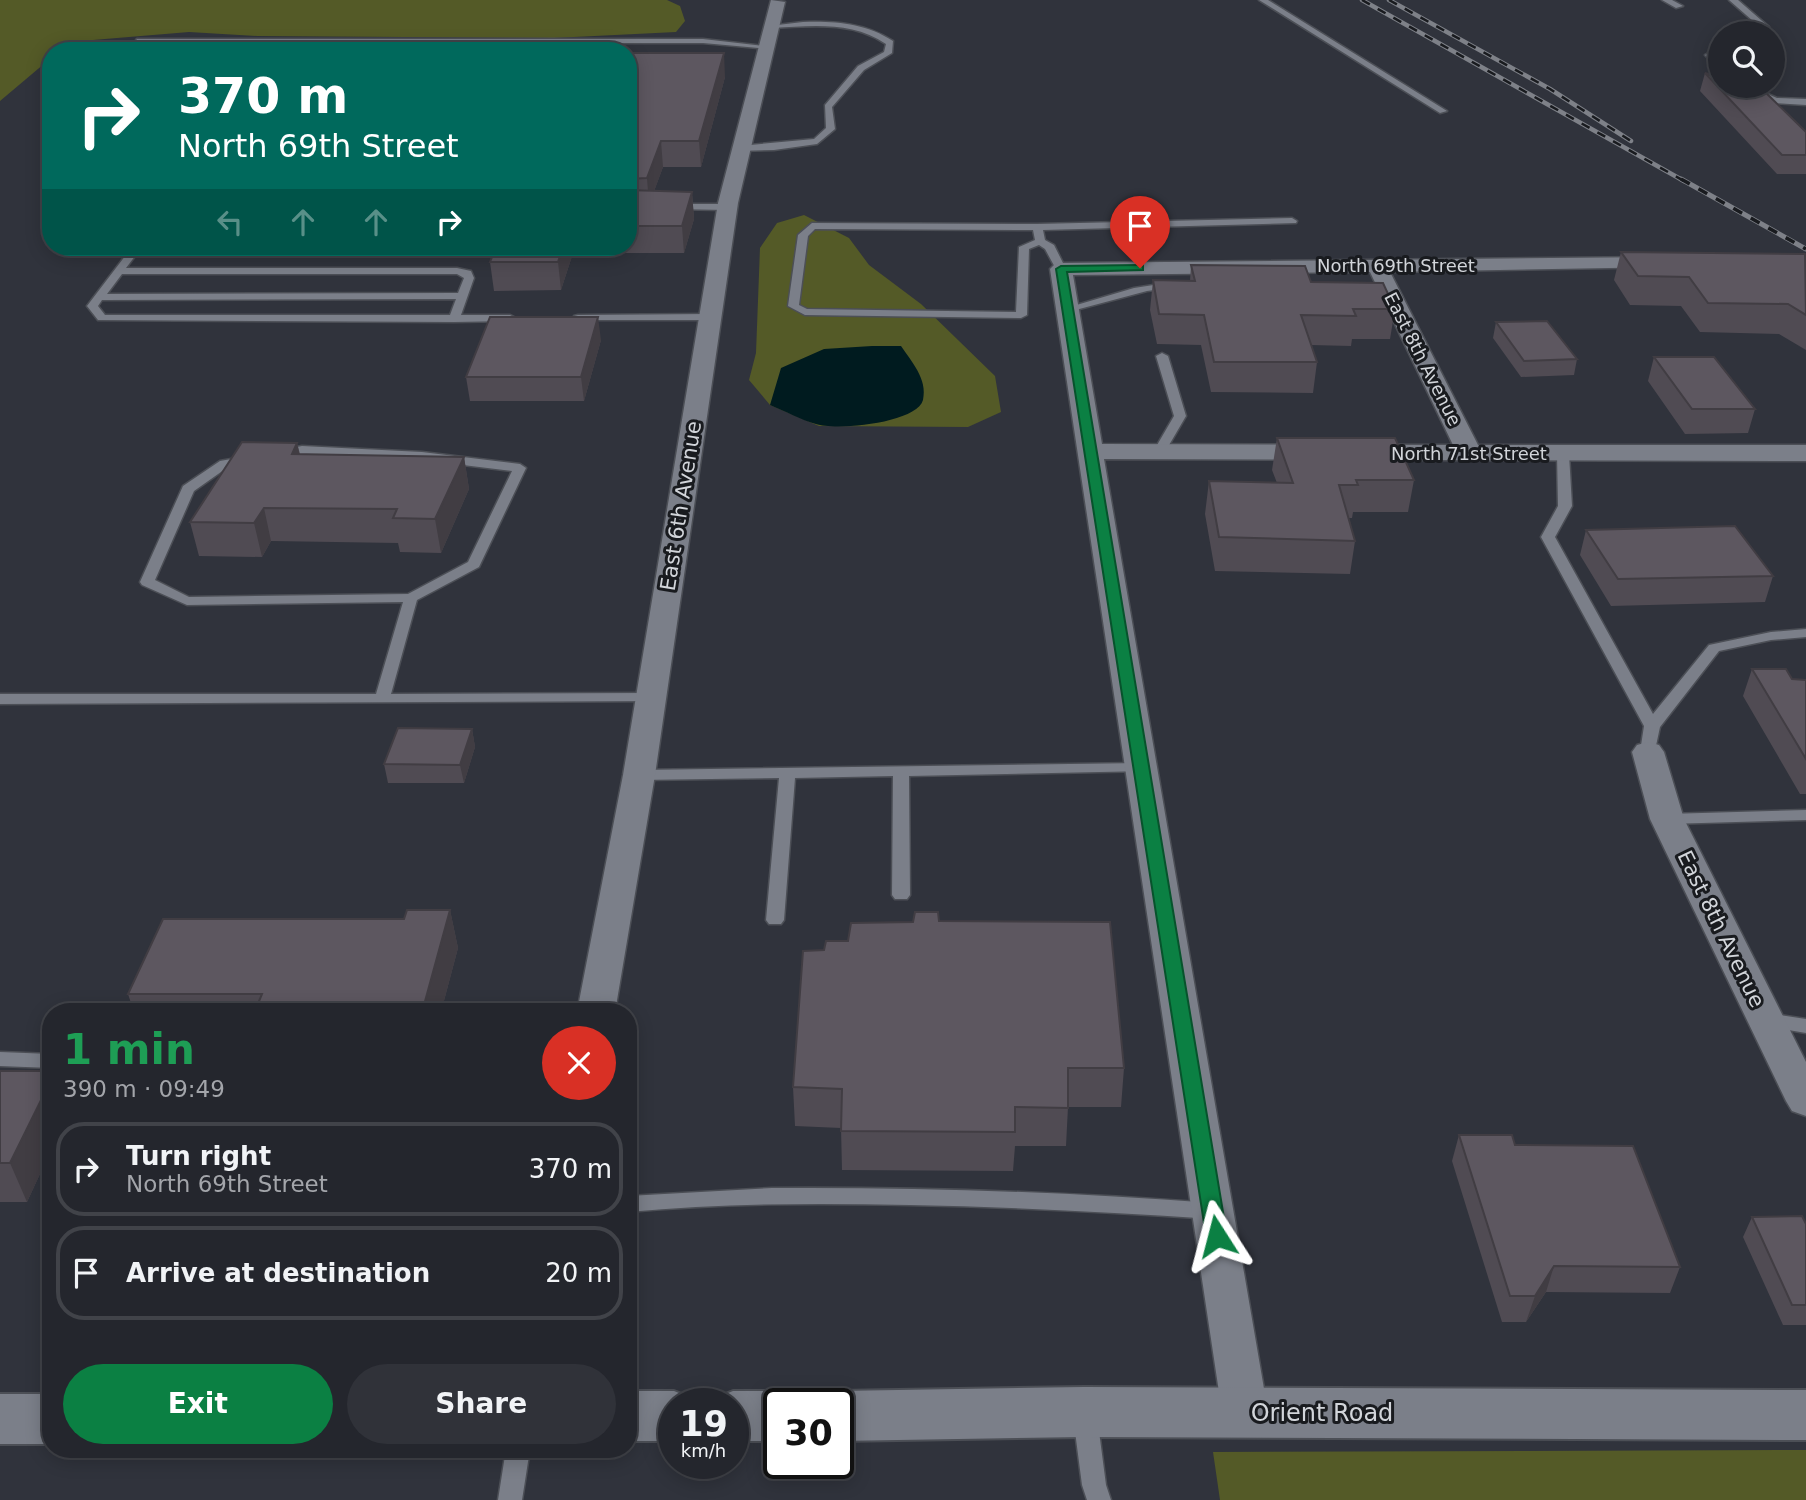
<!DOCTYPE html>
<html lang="en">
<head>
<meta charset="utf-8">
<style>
	:root { --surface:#24262d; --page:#303239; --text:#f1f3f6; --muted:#a3a5aa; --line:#414349; --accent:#0b8043 }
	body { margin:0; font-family:"DejaVu Sans",sans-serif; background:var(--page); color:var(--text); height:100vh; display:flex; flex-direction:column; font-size:26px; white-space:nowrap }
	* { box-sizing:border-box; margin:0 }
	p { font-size:23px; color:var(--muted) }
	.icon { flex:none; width:38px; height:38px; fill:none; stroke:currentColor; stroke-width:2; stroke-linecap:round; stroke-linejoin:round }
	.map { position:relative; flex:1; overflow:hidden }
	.sheet { position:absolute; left:42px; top:1003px; width:595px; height:455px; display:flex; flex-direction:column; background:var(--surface); border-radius:28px; box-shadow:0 4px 18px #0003,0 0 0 2px var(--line) }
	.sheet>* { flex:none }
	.guide { position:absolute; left:42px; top:42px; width:595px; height:214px; border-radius:28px; box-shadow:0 4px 18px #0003,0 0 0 2px var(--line); background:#00695c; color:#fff; overflow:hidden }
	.buttons { position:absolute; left:1708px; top:21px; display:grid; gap:14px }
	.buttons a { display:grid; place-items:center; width:77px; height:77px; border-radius:50%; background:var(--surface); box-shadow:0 4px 18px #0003,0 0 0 2px var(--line); font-size:35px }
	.speed { position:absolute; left:658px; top:1388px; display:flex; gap:14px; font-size:35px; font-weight:700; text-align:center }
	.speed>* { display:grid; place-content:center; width:91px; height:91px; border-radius:50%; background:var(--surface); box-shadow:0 4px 18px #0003,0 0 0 2px var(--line); line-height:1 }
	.speed small { font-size:18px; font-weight:400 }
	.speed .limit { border:4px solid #111; border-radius:10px; background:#fff; color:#111 }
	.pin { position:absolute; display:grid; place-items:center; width:60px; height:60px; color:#fff; margin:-72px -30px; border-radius:50% 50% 50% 0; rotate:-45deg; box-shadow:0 0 7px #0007 }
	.pin .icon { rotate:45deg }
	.me { position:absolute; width:77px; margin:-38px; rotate:351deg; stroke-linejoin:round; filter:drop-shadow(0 0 5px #0008) }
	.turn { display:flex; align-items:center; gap:24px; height:147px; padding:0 21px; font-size:32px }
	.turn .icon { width:91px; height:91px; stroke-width:2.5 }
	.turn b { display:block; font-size:49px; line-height:60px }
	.lanes { display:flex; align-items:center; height:66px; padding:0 21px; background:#0003; justify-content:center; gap:35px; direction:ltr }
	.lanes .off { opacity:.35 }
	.round { display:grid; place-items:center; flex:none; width:74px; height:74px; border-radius:37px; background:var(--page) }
	.head { display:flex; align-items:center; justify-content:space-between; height:119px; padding:0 21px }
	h1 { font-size:42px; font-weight:600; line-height:52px; color:#1e9e55 }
	.button { display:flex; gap:14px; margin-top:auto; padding:14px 21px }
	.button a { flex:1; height:80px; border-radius:42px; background:var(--accent); color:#fff; font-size:28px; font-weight:600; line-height:80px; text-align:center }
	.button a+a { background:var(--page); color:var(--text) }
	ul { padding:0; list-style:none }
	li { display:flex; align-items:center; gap:21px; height:94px; margin:0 14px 10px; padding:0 7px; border:4px solid var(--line); border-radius:28px }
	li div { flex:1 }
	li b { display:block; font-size:26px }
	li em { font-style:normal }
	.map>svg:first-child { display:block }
	.green { fill:#545a27 }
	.water { fill:#001b1f }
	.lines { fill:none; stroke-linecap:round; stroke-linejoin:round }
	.lane-casing { stroke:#4c4f56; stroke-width:3 }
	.street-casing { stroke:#4c4f56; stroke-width:3 }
	.secondary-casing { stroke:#4c4f56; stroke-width:4 }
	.lane { fill:#7b7f89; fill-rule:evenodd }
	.street { fill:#7b7f89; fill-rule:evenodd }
	.secondary { fill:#7b7f89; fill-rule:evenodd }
	.rail-far1-casing { stroke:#7e8188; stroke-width:4.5 }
	.rail-casing { stroke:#7e8188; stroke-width:5 }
	.rail-far1 { stroke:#191b1f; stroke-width:2.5; stroke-dasharray:9; stroke-linecap:butt }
	.rail { stroke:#191b1f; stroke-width:3.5; stroke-dasharray:10; stroke-linecap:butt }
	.wall { fill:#504b53 }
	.shaded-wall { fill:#413d43 }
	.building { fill:#5d5760; stroke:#413d43; stroke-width:2 }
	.route { fill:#0b8043; stroke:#07532c; stroke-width:2 }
	.labels { text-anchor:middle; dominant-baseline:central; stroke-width:6; stroke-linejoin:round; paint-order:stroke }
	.far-street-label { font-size:18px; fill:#d2d5da; stroke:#191b1f }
	.street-label { font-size:21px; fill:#d2d5da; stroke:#191b1f }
	.near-street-label { font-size:24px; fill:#d2d5da; stroke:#191b1f }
</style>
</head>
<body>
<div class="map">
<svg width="1806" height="1500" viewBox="0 0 1806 1500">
	<rect width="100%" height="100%" fill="#30333c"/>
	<path class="green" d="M0,0H667L680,6L685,21L676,32L554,38L257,36L189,32L69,42L59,51H51V58L0,101Z
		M804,215L849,238L869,265L921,304L995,376L1001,412L968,427L819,426L770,405L749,380L756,353L760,248L777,223Z
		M1806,1450V1500H1220L1213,1452Z"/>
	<path class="water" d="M872,346H901C911,361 928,379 923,400C917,423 836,431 816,424C801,420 785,411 770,405L781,368L824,349Z"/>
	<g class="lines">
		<g class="lane-casing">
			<path id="lane" d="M1259,0H1268L1447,111L1440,113Z
				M1662,0H1672L1683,6L1676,8Z
				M1729,0H1738L1769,27V31L1752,33L1761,28Z
				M803,22C835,21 865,23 893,41L892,53L864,70L832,107L835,129L817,144L774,150L736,151V147L739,146L814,139L826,128L825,105L858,66L884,52L886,44C852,21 812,26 773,28L769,26Z
				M137,39H703L773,47L769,49L703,43H134Z
				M1720,47V52L1714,56L1720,63V70L1705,55Z
				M1739,86H1749L1777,98L1806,99V105L1773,103Z
				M674,204H727L732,207L727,210L671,209V205Z
				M1292,218L1297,221L1296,223L1043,230L1045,240L1054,245L1066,269L1057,271L1045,249L1039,245L1029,249L1027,315L1021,318L805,315L788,306L798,235L812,223L1037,224ZM815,229L1033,230L1035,240L1019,247L1016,312L807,309L799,305L808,236Z
				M132,247H142L126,268H457L471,271L474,278L461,315H510L516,318L510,321L454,322L98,320L87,306ZM122,274H457L464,278L458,293L107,294ZM456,299L450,315H105L98,306L102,300Z
				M1173,282L1178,285L1177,287L1147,291L1068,312L1063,309L1134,288Z
				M578,315L710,314L716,317L710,320H574V316Z
				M1162,353L1168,356L1186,416L1165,452L1159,456L1153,452L1174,416L1156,356Z
				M302,446L422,452L520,464L526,468L479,567L417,600L391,694L651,693L656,695L659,698L656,701L0,704V694H376L403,602L187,605L142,585L140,582L183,486L220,461L248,456L254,460L252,463L228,467L194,491L155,580L189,597L408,594L468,562L512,471L422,460L302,454L280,458L274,454L276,451Z
				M1563,450L1569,454L1572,506L1555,537L1653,714L1709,645L1771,632L1806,629V637L1771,640L1719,651L1660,727L1654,755L1648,757L1640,752L1644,726L1541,537L1558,506L1557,454Z
				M1142,763L1150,768L1148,771L909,776L910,895L907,899H895L892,895L893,776L795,778L784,920L781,924H769L766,920L779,778L639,780L631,775L639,770Z
				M1806,810V820L1667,824L1659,819L1667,814Z
				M1766,1013L1806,1019V1033L1759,1025L1757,1020L1759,1015Z
				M0,1052L51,1054V1068L0,1066Z
				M772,1188C919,1187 1066,1192 1213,1203L1220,1205L1223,1211L1220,1217L1213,1219C1112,1212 1011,1207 910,1205C816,1203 722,1203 628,1212V1196Z
				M1085,1406L1093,1409L1097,1416L1106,1485L1111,1500H1087L1082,1485L1073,1416L1077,1409Z
				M506,1449H530L522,1500H498Z"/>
		</g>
		<g class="street-casing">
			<path id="street" d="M771,0L785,2L738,203L655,775L615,1012H577L623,775L718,203Z
				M1660,257L1667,259L1670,263L1667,267L1390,272L1478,445H1806V461L1104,459L1268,1412L1261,1426L1245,1432L1229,1426L1222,1412L1050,269L1054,265L1061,263ZM1370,272L1453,445L1102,444L1073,275Z
				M1648,742L1659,745L1664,752L1684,819L1806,1062V1116L1792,1111L1786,1101L1650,819L1632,752L1637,745Z"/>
		</g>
		<g class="secondary-casing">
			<path id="secondary" d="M1084,1387L1806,1390V1440L1084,1437L838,1441V1404H816L818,1399L838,1391Z
				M628,1391H674L694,1399L696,1404H674V1441H628Z
				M733,1391H779L799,1399L801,1404H779V1441H733V1404H711L713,1399Z
				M0,1394H51V1444H0Z"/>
		</g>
		<use href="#lane" class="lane"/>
		<use href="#street" class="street"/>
		<use href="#secondary" class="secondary"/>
		<g class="rail-far1-casing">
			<path id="rail-far1" d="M1362,0L1684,181
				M1389,0L1550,89L1631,141"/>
		</g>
		<g class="rail-casing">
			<path id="rail" d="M1681,179L1806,249"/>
		</g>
		<use href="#rail-far1" class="rail-far1"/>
		<use href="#rail" class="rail"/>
	</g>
	<path class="wall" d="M628,53L725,77L701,167H663L654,191L692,192L694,219L684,253H573L561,290L494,291L490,262L494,253L159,251L158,247H628Z
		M1705,73L1806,132V174H1777L1700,91Z
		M1621,252L1806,254V350L1779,334L1700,332L1681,306L1630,305L1614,280Z
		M1191,265L1311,282L1395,309L1390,339H1352L1351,346L1311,345L1317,362L1313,393L1211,392L1201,345L1157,344L1150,310L1153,280L1190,281Z
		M1496,322L1577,359L1574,375L1521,377L1493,338Z
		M601,340L584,401H470L466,377Z
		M1654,357L1755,409L1748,433L1685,434L1648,381Z
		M1277,438L1414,480L1408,512H1353L1352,518H1349L1355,541L1350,574L1215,571L1205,514L1209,481L1277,483L1272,470Z
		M297,443L300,454L464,457L469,489L441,553L400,552L398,543L271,541L262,557L199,556L190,522Z
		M1586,530L1773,576L1765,602L1611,606L1580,555Z
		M1752,669L1792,679L1806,680V794H1800L1743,696Z
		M472,729L475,747L464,783H388L384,764Z
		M450,910L458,948L441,1012H134L128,994L404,919Z
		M939,921L1124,1068L1121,1107H1068L1066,1146H1015L1013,1171L842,1170L841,1128L795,1126L793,1087L824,950L848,941L913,922Z
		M0,1071H51V1150L27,1202H0Z
		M1459,1135L1515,1145L1680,1267L1670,1293L1546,1292L1526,1322H1502L1452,1161Z
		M1752,1217L1806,1224V1325H1783L1743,1237Z"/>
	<path class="shaded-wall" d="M309,41L311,51H302Z
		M724,53L725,77L701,167L699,141Z
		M661,141L663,167L649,205L647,178Z
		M692,192L694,219L684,253L682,226Z
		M563,247H573V253L561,290L558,262Z
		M598,317L601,340L584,401L581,377Z
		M297,443L304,475L292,454Z
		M464,457L469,489L441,553L435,519Z
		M264,508L271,541L262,557L254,523Z
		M472,729L475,747L464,783L460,765Z
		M450,910L458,948L441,1012H425L424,1005Z
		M51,1080V1150L27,1202L10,1163Z
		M1554,1266L1546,1292L1526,1322L1535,1296Z"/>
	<path class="building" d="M245,41H309L302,51H237Z
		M628,53H724L699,141H661L647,178L628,179Z
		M1705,73L1720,78V86H1751L1761,88L1806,132V155H1782Z
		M628,190L692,192L682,226H628Z
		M496,247H563L558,262H490Z
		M1621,252L1805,254L1806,315L1788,304L1708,303L1689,277L1638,276Z
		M1191,265L1305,266L1311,282L1383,283L1395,309H1353L1356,316L1301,315L1317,362H1214L1204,315L1159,314L1153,280L1195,281Z
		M490,317H598L581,377H466Z
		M1547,321L1577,359L1524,361L1496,322Z
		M1654,357H1714L1755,409H1692Z
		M1277,438H1395L1414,480H1356L1358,485H1339L1355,541L1219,537L1209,481L1293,483Z
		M242,442L297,443L292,454L464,457L435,519L393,518L397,509L264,508L254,523L190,522Z
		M1735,526L1773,576L1618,579L1586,530Z
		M1752,669H1786L1792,679L1806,680V759Z
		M398,728L472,729L460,765L384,764Z
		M407,910H450L424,1005L257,1006L262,994H128L163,919H404Z
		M915,912H938L939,921L1110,922L1124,1068H1068V1108L1015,1107V1132L841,1131L842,1089L793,1087L803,951L824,950L826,941H848L851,923L913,922Z
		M0,1071H51V1080L10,1163H0Z
		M1459,1135H1512L1515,1145L1633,1146L1680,1267L1554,1266L1535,1296H1510Z
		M1802,1216L1806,1224V1305H1792L1752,1217Z"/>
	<path class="route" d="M1140,265H1143V270L1067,272L1227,1236L1224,1242L1217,1245L1209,1242L1206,1236L1056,269L1061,266Z"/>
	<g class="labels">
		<g class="far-street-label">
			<text x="1396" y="265">North 69th Street</text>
			<text transform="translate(1423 359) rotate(63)">East 8th Avenue</text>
			<text x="1469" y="453">North 71st Street</text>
		</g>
		<g class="street-label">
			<text transform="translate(681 506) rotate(-81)">East 6th Avenue</text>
			<text transform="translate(1721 929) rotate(64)">East 8th Avenue</text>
		</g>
		<g class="near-street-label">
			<text x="1322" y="1413">Orient Road</text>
		</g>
	</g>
</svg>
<div class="buttons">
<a><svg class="icon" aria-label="search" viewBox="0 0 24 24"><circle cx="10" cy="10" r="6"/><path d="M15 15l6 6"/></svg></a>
</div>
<div class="speed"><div>19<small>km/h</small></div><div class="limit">30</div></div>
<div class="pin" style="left:1140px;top:268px;background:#d93025"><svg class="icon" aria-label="arrive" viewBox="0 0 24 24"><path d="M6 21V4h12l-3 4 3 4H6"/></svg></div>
<svg class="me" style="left:1217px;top:1236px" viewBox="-20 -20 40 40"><path d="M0-17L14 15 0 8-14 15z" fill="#0b8043" stroke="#fff" stroke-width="4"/></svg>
<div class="guide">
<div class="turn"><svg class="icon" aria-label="right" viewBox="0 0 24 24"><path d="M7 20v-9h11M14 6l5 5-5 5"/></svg><div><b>370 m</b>North 69th Street</div></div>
<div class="lanes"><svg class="icon off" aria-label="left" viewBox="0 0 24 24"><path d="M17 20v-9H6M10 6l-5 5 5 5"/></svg><svg class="icon off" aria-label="ahead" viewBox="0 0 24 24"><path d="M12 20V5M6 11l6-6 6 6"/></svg><svg class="icon off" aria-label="ahead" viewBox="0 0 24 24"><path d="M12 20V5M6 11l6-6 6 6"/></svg><svg class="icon" aria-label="right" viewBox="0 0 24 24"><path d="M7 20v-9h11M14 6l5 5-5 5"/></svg></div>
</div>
<section class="sheet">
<div class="head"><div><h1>1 min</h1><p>390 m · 09:49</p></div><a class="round" style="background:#d93025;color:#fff"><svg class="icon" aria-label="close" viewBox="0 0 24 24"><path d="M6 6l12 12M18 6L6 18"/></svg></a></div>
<ul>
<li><svg class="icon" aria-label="right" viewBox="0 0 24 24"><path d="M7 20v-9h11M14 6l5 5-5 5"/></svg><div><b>Turn right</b><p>North 69th Street</p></div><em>370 m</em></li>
<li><svg class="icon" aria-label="arrive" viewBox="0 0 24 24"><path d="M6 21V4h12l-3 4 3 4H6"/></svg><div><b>Arrive at destination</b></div><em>20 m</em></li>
</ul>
<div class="button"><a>Exit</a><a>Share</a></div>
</section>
</div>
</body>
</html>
